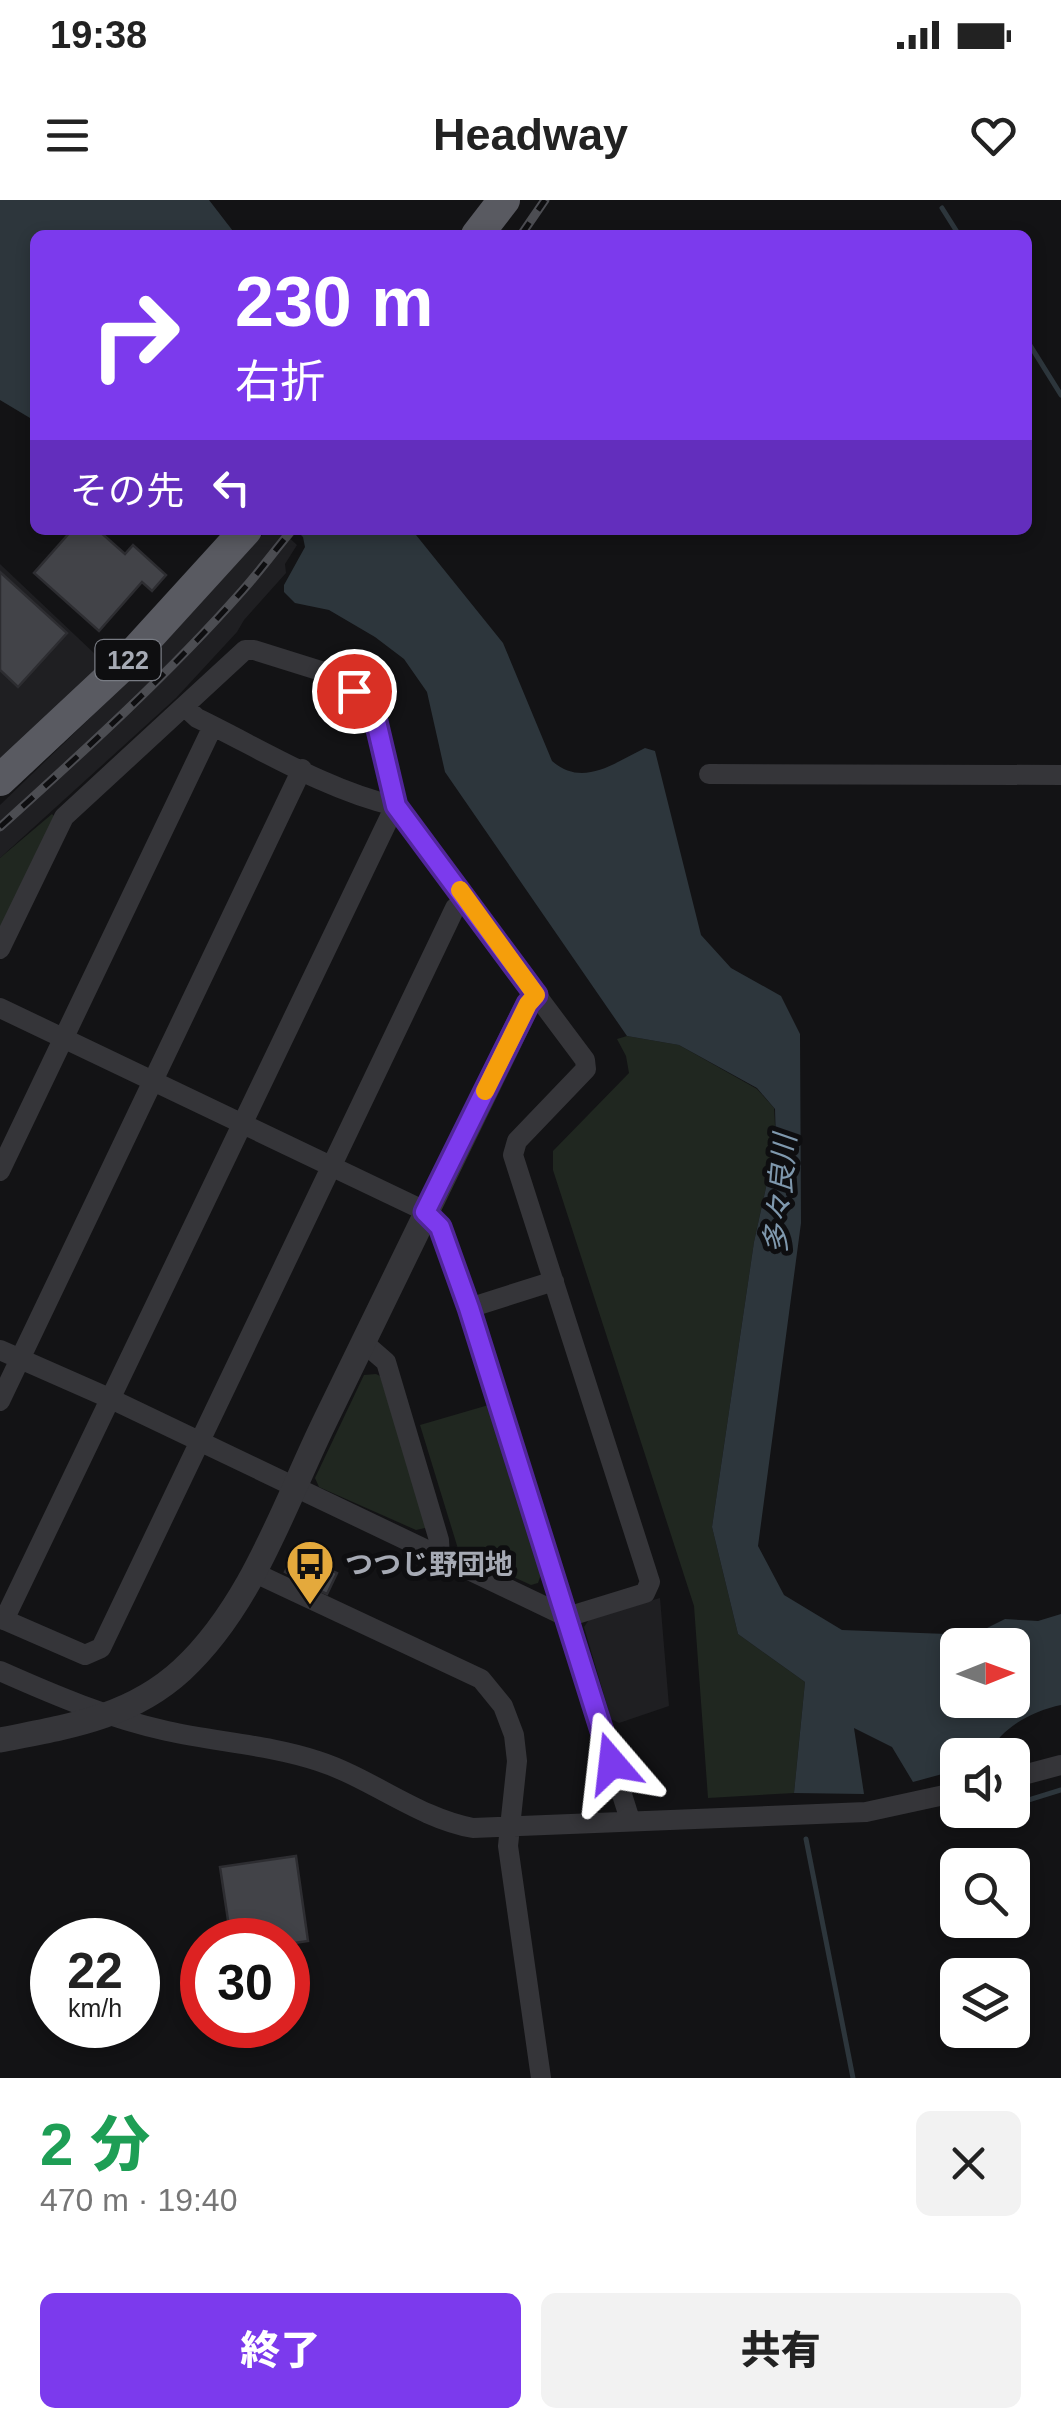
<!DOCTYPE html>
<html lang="ja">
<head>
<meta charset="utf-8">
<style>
	:root { --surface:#fff; --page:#f2f2f2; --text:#222; --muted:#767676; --accent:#7c3aed }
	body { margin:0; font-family:Arial,"Noto Sans JP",sans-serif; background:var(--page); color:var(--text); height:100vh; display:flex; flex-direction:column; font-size:38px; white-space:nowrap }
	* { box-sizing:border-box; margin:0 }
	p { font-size:32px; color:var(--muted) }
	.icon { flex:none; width:55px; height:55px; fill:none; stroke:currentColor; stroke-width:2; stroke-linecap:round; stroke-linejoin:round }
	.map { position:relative; height:1878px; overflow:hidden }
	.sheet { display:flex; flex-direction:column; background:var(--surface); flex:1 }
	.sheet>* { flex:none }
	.hud { position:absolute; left:30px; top:30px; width:1002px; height:305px; border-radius:15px; box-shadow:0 5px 15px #0003; background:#7c3aed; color:#fff; overflow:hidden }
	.needle { width:65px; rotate:89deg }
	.tools { position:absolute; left:940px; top:1428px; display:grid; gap:20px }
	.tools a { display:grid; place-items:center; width:90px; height:90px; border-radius:15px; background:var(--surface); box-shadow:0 5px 15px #0003; font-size:50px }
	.speed { position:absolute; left:30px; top:1718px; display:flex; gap:20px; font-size:50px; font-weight:700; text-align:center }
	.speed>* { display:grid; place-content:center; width:130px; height:130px; border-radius:50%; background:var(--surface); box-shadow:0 5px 15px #0003; line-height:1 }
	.speed small { font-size:25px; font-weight:400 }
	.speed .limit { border:15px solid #d22; background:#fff; color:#111 }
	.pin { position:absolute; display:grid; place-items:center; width:85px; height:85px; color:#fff; margin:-42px; border:5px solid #fff; border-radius:50%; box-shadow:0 2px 10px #0007 }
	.me { position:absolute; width:110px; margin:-55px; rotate:343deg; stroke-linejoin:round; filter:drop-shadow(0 0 8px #0008) }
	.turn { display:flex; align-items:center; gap:35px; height:210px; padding:0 40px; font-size:45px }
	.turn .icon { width:130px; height:130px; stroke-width:2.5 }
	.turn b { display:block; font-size:70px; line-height:85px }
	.then { display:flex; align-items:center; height:95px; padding:0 40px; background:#0003; gap:20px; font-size:38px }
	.round { display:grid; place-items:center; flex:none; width:105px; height:105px; border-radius:15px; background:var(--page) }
	.summary { display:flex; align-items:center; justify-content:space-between; height:170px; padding:0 40px }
	h1 { font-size:60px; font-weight:800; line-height:75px; color:#1e9e55 }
	.cta { display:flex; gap:20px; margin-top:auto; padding:20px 40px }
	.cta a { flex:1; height:115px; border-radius:15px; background:var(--accent); color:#fff; font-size:40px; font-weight:800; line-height:115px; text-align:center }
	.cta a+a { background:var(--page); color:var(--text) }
	.status { display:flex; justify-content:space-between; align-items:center; height:70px; padding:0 50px; background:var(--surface); direction:ltr }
	.status svg { height:28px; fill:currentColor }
	header { display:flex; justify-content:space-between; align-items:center; height:130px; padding:0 40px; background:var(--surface); font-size:45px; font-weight:800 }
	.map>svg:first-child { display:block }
	.built { fill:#1f1f22 }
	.green { fill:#202720 }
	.water { fill:#2d363c; fill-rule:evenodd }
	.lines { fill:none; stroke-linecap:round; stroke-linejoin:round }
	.stream { stroke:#2d363c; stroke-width:5 }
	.building { fill:#424348; stroke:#2d2d31; stroke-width:2.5 }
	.minor { stroke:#353539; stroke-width:20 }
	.tertiary { stroke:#353539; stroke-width:25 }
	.trunk { stroke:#595a61; stroke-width:32 }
	.rail-casing { stroke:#4c4d52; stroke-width:9 }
	.rail { stroke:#0e0e10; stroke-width:5; stroke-dasharray:15; stroke-linecap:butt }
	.route-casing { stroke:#51269a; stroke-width:25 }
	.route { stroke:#7c3aed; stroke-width:18 }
	.slow { stroke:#f59e0b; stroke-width:18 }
	.labels { text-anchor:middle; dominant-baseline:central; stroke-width:10; stroke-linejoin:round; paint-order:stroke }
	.shield { fill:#0e0e10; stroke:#787b83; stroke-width:2.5 }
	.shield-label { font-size:25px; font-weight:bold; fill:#a6aab4 }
	.poi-label { font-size:28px; font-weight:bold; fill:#a6aab4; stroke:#0e0e10; text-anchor:start }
	.water-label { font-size:30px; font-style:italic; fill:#7f98ad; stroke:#0e0e10 }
</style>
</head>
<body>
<div class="status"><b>19:38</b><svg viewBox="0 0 49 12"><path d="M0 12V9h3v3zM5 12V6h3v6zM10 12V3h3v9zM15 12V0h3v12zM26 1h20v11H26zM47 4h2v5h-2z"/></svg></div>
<header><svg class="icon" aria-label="menu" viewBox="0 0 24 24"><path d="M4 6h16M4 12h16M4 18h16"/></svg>Headway<svg class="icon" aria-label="heart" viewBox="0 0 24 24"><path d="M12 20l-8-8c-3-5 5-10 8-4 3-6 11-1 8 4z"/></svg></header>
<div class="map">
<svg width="1061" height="1878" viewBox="0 0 1061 1878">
	<rect width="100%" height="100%" fill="#131315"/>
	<path class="built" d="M267,330H281L297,345L285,364L286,373L244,420L237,432L176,498L0,658V605L90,518Z
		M0,364L96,455L97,469L0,561Z
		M660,1398L669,1506L619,1523L611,1519L584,1427L590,1418Z"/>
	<path class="green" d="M52,614L54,616L0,734V658Z
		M627,836L679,845L757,889L774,908L776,942L754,1042L712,1327L738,1434L805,1482L794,1593L708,1598L694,1406L553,970V951L629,873L626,856L617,839Z
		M376,1174L380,1176L427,1324L425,1328L416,1330L319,1287L315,1278L364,1175Z
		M492,1204L543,1369L538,1383L531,1385L459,1352L420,1225Z"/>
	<path class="water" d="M0,0H209L236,35H35V221L0,200Z
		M296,330H412L503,443L552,561C583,588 614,563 645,548L655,551L701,735L731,768L781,796L800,834L801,1023L758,1346L784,1395L842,1430L973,1435L1005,1419L1038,1421L1061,1414V1505C1033,1511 1001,1527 988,1555H958L957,1570L913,1582L892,1547L854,1528L864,1594L794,1593L805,1482L738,1434L712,1327L754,1042L776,942L775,909L757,888L679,845L627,836L445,572L427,492L404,459L375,437L329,410L295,403L284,392V385L305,347L303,337ZM958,1445H1012V1500H958Z"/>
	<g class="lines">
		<path class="stream" d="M942,8L959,35
			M1028,142L1061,195
			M1012,1605L1061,1590
			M985,1610L986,1613L995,1610
			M806,1639L853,1878"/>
	</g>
	<path class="building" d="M72,330H98L125,354L133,345L166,375L152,391L142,382L99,431L34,373Z
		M0,372L67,433L18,487L0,470Z
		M299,1344L315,1352L301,1380L285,1372Z
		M315,1363L337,1373L327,1394L305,1384Z
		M296,1656L308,1741L288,1744V1740H231L220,1667Z"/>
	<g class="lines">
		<path class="minor" d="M709,574L1061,575
			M0,749L64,617L245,450H254L321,471L367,502L375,517L395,606L585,860L586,869L517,941L513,955L650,1382L645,1393L567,1417L109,1198L0,1150
			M0,808L425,1011L439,1027L469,1108L630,1620
			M0,971L213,526
			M469,1108L554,1081
			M363,1142L386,1162L439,1340L440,1358
			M0,1201L302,569
			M253,1372L481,1479L503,1506L514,1535L517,1561L508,1646L541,1878
			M0,1418L85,1455L101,1448L455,708L466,699
			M4,1420L395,606C326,590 261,549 197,518L185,507
			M0,1471C54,1495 108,1518 167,1531C216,1542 270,1545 318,1561C371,1578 418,1618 473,1628L866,1612L958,1592
			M1012,1578L1061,1565"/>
		<path class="tertiary" d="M0,1540C66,1527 130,1518 182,1470C252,1405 284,1305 325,1221C392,1082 459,943 528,804L536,795"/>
		<path class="trunk" d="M477,35L504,0
			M0,580L123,465L246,330"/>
		<g class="rail-casing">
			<path id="rail" d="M521,35L545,0
				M0,627C84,551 168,475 243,390C260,371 275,350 292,330"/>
		</g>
		<use href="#rail" class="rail"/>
	</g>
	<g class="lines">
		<g class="route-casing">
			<path id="route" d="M354,491L367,502L375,517L396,606L536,795L528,804L425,1012L440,1027L469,1108L612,1563"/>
		</g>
		<use href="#route" class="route"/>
		<path class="slow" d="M460,690L536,795L528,804L485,891"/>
	</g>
	<defs>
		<g id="bus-pin" transform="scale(2.5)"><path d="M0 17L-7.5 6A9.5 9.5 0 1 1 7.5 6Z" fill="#e4a93c" stroke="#0e0e10"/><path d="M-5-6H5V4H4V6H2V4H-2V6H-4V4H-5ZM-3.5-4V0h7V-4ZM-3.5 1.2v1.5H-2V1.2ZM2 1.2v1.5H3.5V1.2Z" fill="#111"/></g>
	</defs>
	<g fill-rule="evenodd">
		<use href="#bus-pin" x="310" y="1364"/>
	</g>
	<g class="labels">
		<rect class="shield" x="95.5" y="440" width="65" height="40" rx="8"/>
		<g class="shield-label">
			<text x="128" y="460">122</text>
		</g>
		<g class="poi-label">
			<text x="345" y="1364">つつじ野団地</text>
		</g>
		<g class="water-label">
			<text transform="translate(780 994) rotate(-85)">多々良川</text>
		</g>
	</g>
</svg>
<div class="tools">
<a><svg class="needle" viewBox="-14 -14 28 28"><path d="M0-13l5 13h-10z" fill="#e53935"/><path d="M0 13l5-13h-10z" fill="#767676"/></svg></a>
<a><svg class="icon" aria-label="sound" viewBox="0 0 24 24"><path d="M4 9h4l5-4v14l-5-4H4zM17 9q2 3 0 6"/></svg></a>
<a><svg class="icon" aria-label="search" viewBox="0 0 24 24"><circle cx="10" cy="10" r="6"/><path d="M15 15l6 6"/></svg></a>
<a><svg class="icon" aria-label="layers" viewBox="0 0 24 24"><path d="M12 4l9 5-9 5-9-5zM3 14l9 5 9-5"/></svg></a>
</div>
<div class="speed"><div>22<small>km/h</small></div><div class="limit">30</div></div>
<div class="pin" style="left:354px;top:491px;background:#d93025"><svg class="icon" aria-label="arrive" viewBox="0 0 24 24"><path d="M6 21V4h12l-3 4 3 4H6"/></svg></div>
<svg class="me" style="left:612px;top:1563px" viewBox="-20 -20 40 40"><path d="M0-17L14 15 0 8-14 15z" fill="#7c3aed" stroke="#fff" stroke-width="4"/></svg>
<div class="hud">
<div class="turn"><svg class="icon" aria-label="right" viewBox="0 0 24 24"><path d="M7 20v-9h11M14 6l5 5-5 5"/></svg><div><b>230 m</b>右折</div></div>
<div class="then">その先<svg class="icon" aria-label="left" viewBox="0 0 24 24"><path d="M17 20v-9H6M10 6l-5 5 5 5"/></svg></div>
</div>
</div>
<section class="sheet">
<div class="summary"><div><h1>2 分</h1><p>470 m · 19:40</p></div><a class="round"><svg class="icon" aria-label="close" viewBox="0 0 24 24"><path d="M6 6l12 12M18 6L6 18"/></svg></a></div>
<div class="cta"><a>終了</a><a>共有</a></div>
</section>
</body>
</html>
